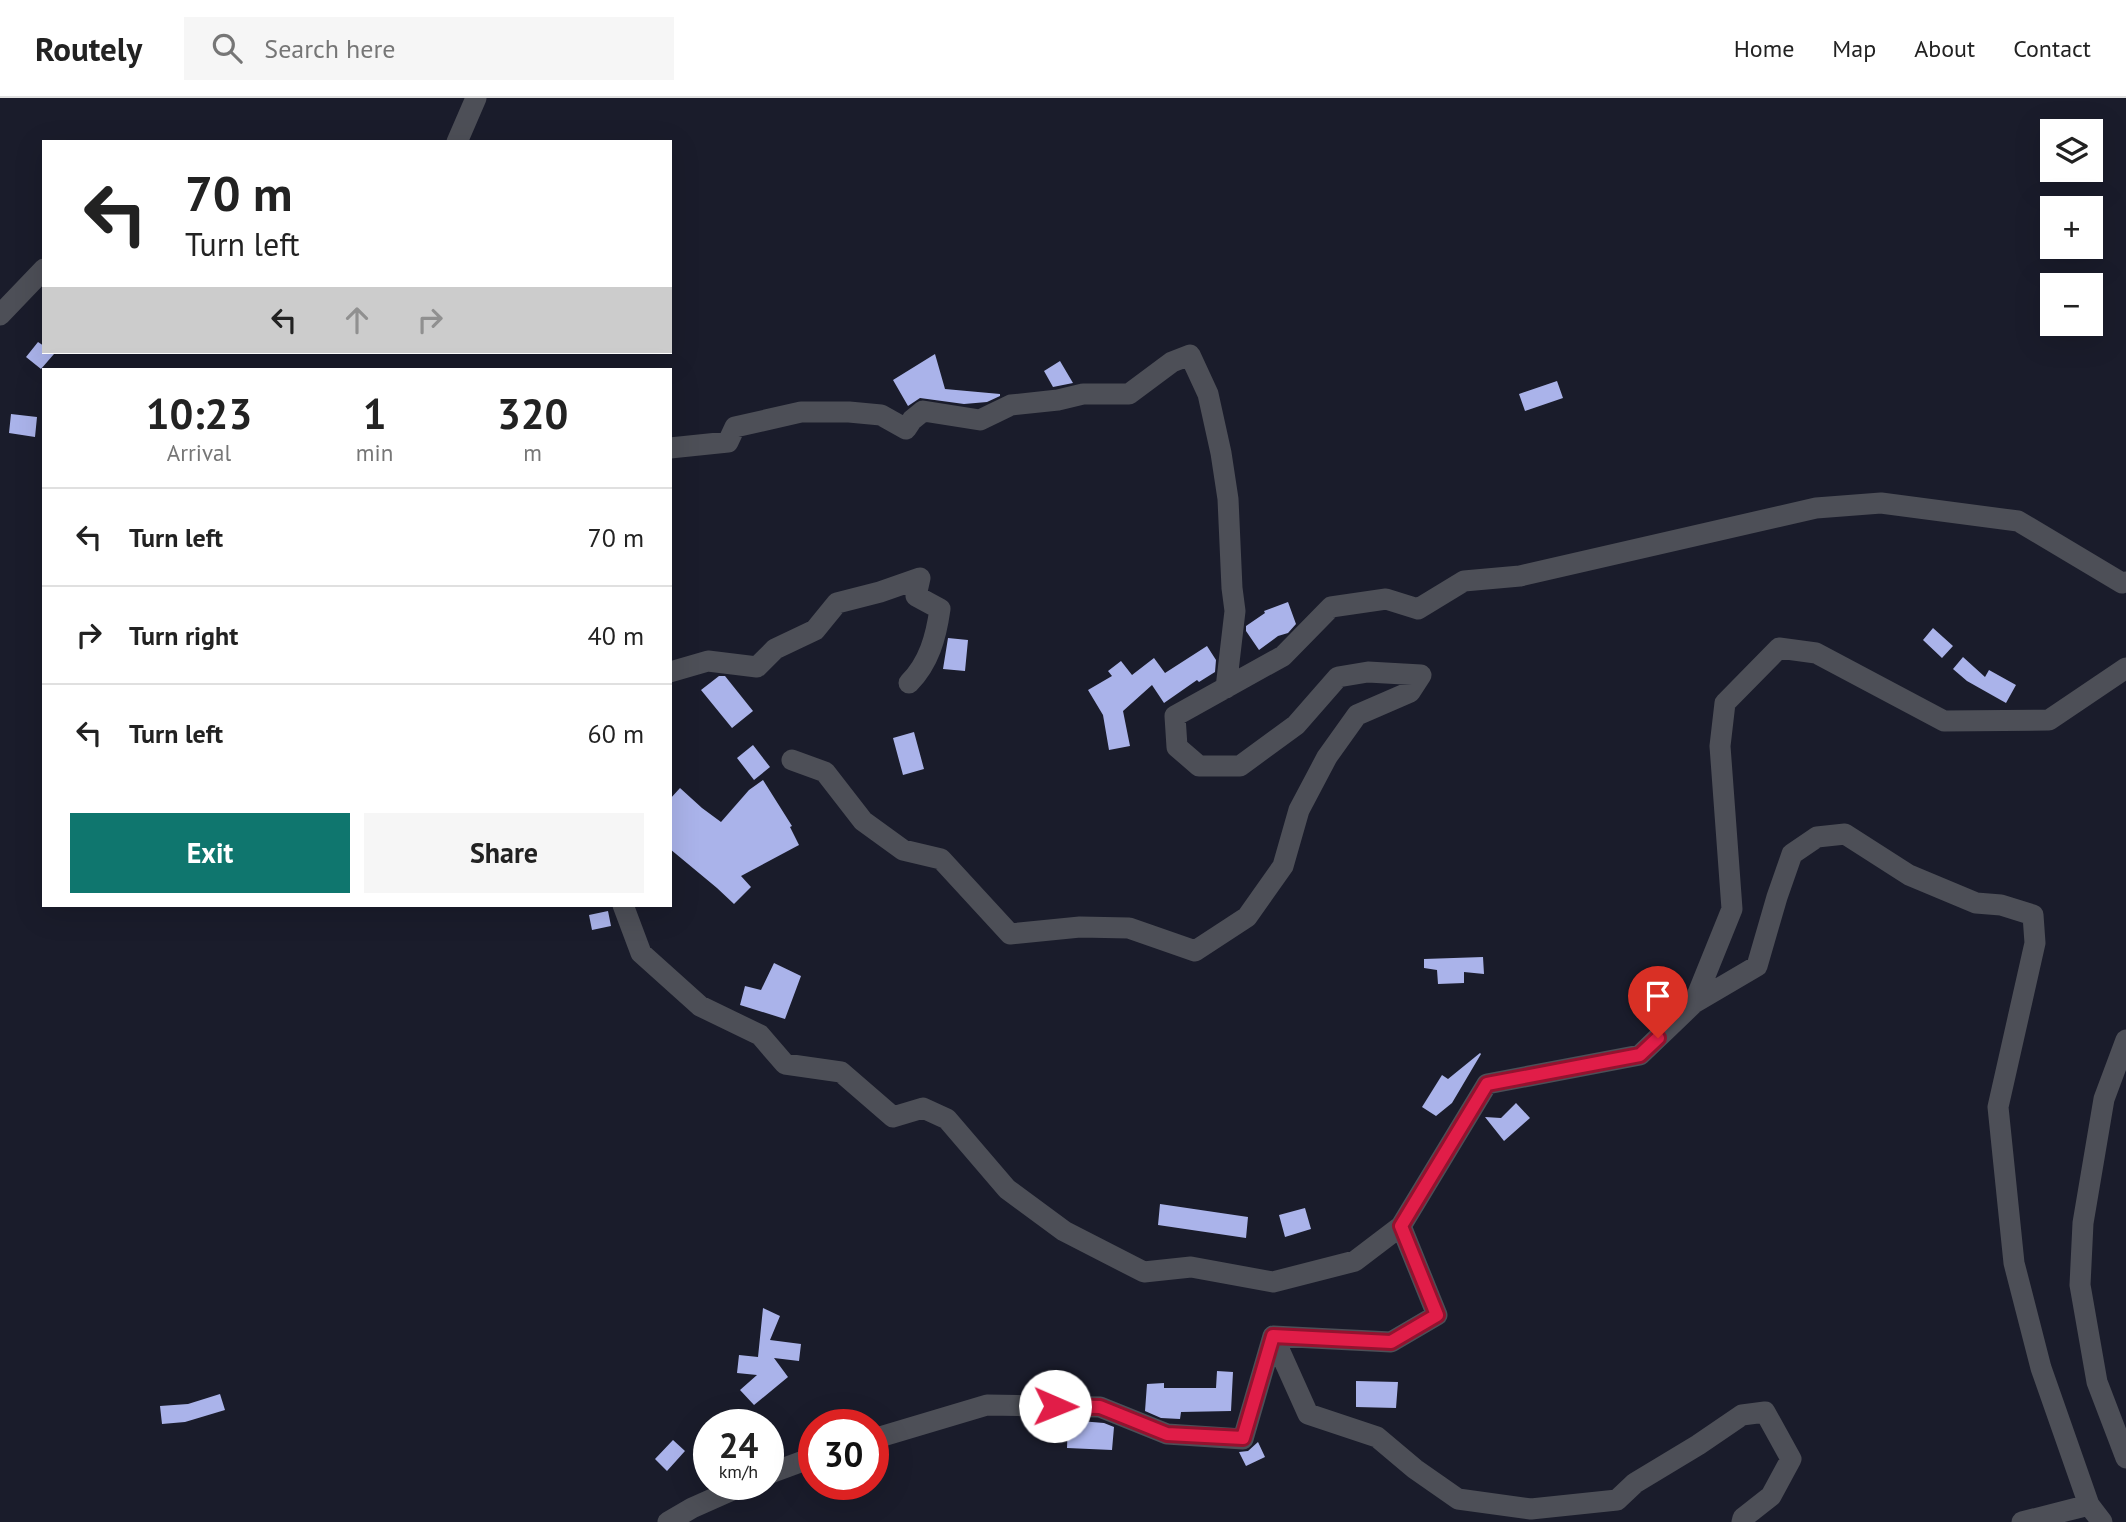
<!DOCTYPE html>
<html lang="en">
<head>
<meta charset="utf-8">
<style>
	:root { --surface:#fff; --page:#f6f6f6; --text:#222; --muted:#767676; --line:#e0e0e0; --accent:#0f766e }
	body { margin:0; font-family:"PT Sans",sans-serif; background:var(--page); color:var(--text); height:100vh; display:flex; flex-direction:column; font-size:26px; white-space:nowrap }
	* { box-sizing:border-box; margin:0 }
	p { font-size:23px; color:var(--muted) }
	.icon { flex:none; width:38px; height:38px; fill:none; stroke:currentColor; stroke-width:2; stroke-linecap:round; stroke-linejoin:round }
	.map { position:relative; flex:1; overflow:hidden }
	.panel { position:absolute; left:42px; top:270px; width:630px; height:539px; display:flex; flex-direction:column; background:var(--surface); border-radius:0px; box-shadow:0 7px 28px #0002 }
	.panel>* { flex:none }
	.banner { position:absolute; left:42px; top:42px; width:630px; height:214px; border-radius:0px; box-shadow:0 7px 28px #0002; background:#fff; color:var(--text); overflow:hidden }
	.tools { position:absolute; left:2040px; top:21px; display:grid; gap:14px }
	.tools a { display:grid; place-items:center; width:63px; height:63px; border-radius:0px; background:var(--surface); box-shadow:0 7px 28px #0002; font-size:35px }
	.speed { position:absolute; left:693px; top:1311px; display:flex; gap:14px; font-size:35px; font-weight:700; text-align:center }
	.speed>* { display:grid; place-content:center; width:91px; height:91px; border-radius:50%; background:var(--surface); box-shadow:0 7px 28px #0002; line-height:1 }
	.speed small { font-size:18px; font-weight:400 }
	.speed .limit { border:10px solid #d22; background:#fff; color:#111 }
	.pin { position:absolute; display:grid; place-items:center; width:60px; height:60px; color:#fff; margin:-72px -30px; border-radius:50% 50% 50% 0; rotate:-45deg; box-shadow:0 0 7px #0007 }
	.pin .icon { rotate:45deg }
	.me { position:absolute; width:77px; margin:-38px; rotate:91deg; stroke-linejoin:round; filter:drop-shadow(0 0 5px #0008) }
	.turn { display:flex; align-items:center; gap:24px; height:147px; padding:0 28px; font-size:32px }
	.turn .icon { width:91px; height:91px; stroke-width:2.5 }
	.turn b { display:block; font-size:49px; line-height:60px }
	.lanes { display:flex; align-items:center; height:66px; padding:0 28px; background:#0003; justify-content:center; gap:35px; direction:ltr }
	.lanes .off { opacity:.35 }
	.eta { display:flex; justify-content:space-evenly; align-items:center; height:119px; text-align:center }
	.eta b { font-size:42px; font-weight:700; line-height:49px }
	.primary-button { display:flex; gap:14px; margin-top:auto; padding:14px 28px }
	.primary-button a { flex:1; height:80px; border-radius:0px; background:var(--accent); color:#fff; font-size:28px; font-weight:700; line-height:80px; text-align:center }
	.primary-button a+a { background:var(--page); color:var(--text) }
	ul { padding:0; list-style:none }
	li { display:flex; align-items:center; gap:21px; height:98px; padding:0 28px; border-top:2px solid var(--line) }
	li div { flex:1 }
	li b { display:block; font-size:26px }
	li em { font-style:normal }
	header { display:flex; align-items:center; gap:42px; box-sizing:border-box; height:98px; padding:0 35px; background:var(--surface); border-bottom:2px solid var(--line) }
	header strong { font-size:33px }
	nav { display:flex; gap:38px; margin-inline-start:auto; font-size:24px }
	.search { width:490px; height:63px; background:var(--page); display:flex; align-items:center; gap:18px; box-sizing:border-box; padding:0 24px; border-radius:0px; color:var(--muted); font-size:26px }
	.map>svg:first-child { display:block }
	.building { fill:#aab3ea }
	.lines { fill:none; stroke-linecap:round; stroke-linejoin:round }
	.minor { stroke:#4d4f57; stroke-width:21 }
	.route-casing { stroke:#92132f; stroke-width:18 }
	.route { stroke:#e11d48; stroke-width:12 }
</style>
</head>
<body>
<header>
<strong>Routely</strong>
<div class="search"><svg class="icon" aria-label="search" viewBox="0 0 24 24"><circle cx="10" cy="10" r="6"/><path d="M15 15l6 6"/></svg>Search here</div>
<nav><a>Home</a><a>Map</a><a>About</a><a>Contact</a></nav>
</header>
<div class="map">
<svg width="2126" height="1424" viewBox="0 0 2126 1424">
	<rect width="100%" height="100%" fill="#1a1c2b"/>
	<path class="building" d="M38,244L44,248V254L54,256L41,271L26,259Z
		M935,256L945,291L1000,296V298L987,304L964,306L920,300L908,308L893,282Z
		M1060,263L1073,285L1053,289L1044,273Z
		M1557,283L1563,300L1525,313L1519,296Z
		M11,316L37,319L35,339L9,335Z
		M1288,504L1296,526L1288,535L1278,538L1259,552L1246,533V528L1265,515L1264,513Z
		M1933,530L1953,548L1942,560L1923,542Z
		M948,540L968,542L965,573L943,571Z
		M1207,548L1216,562L1215,574L1199,584L1197,582L1164,605L1152,587L1123,613L1130,648L1109,652L1103,617L1088,592L1112,578L1108,573L1121,563L1132,577L1154,560L1165,575Z
		M1963,559L1985,579L1989,572L2016,587L2006,605L1967,583L1953,571Z
		M719,578H725L753,613L732,630L701,592Z
		M914,634L924,671L903,677L893,640Z
		M753,647L770,669L754,682L737,660Z
		M763,682L792,728L790,729L799,747L741,778L751,789L734,806L717,790L670,751V701L680,690L702,710L721,724L749,692Z
		M608,813L611,828L592,832L589,817Z
		M1483,859L1484,876L1464,874V885L1438,886L1437,872L1424,870V861Z
		M774,865L801,878L785,921L740,907L745,888L761,892Z
		M1480,955L1481,956L1452,1005L1436,1018L1422,1009L1442,977L1448,981Z
		M1516,1005L1530,1020L1504,1043L1485,1019L1501,1020Z
		M1160,1106L1248,1119L1246,1140L1158,1127Z
		M1305,1110L1311,1131L1285,1139L1279,1117Z
		M763,1210L780,1218L770,1242L801,1246L799,1263L774,1260L788,1279L754,1307L740,1292L757,1277L737,1275L739,1257L758,1259Z
		M1217,1273L1233,1274L1231,1313L1181,1314L1180,1321L1161,1320L1145,1313L1147,1286L1164,1285V1290H1216Z
		M1356,1283L1398,1284L1396,1310L1356,1309Z
		M220,1296L225,1312L185,1324L162,1326L160,1308L188,1306Z
		M1068,1322L1104,1325L1114,1329L1112,1352L1067,1350Z
		M673,1342L685,1353L667,1373L655,1361Z
		M1258,1344L1265,1359L1246,1368L1239,1354L1248,1353Z"/>
	<g class="lines">
		<path class="minor" d="M457,44L476,0
			M0,217L44,171
			M670,350L728,344L735,329L801,314H849L881,317L906,331L912,322L923,313L980,322L1011,307L1058,302L1083,296H1129L1172,264L1190,257L1208,296L1221,355L1228,401L1232,490L1235,513L1226,590
			M670,574L708,563L757,569L775,551L815,532L837,505L880,494L920,480L916,498L940,511C936,539 929,565 909,585
			M792,662L825,674L863,723L903,752L941,761L1010,836L1080,829L1129,830L1195,853L1247,819L1283,768L1299,712L1327,659L1357,617L1410,594L1421,577L1368,574L1338,579L1296,627L1240,668H1199L1177,649L1175,618L1283,558L1331,509L1386,501L1418,511L1464,483L1520,478L1816,410L1881,405L2018,423L2122,485L2126,484
			M623,807L641,855L700,908L760,937L785,966L841,974L893,1019L923,1010L947,1021L1007,1091L1064,1133L1144,1174L1191,1169L1273,1184L1355,1163L1401,1128
			M1694,905L1757,868L1777,799L1792,756L1817,739L1845,736L1909,777L1976,805L2001,807L2033,817L2035,845L1998,1009L2014,1165L2041,1270L2089,1407L2102,1424
			M2126,942L2104,1001L2083,1125L2080,1187L2097,1284L2126,1360
			M1273,1238L1308,1316L1377,1339L1415,1371L1458,1401L1531,1411L1617,1402L1635,1385L1698,1347L1742,1317L1765,1314L1791,1361L1771,1398L1743,1420L1742,1424
			M873,1341L987,1307L1100,1309L1167,1336L1243,1341L1273,1238L1391,1244L1437,1217L1401,1128L1487,986L1640,957L1694,905L1732,811L1720,648L1725,605L1779,550L1816,555L1944,623L2049,622L2126,570
			M768,1376L814,1359
			M668,1424L692,1410L746,1386
			M2022,1424L2089,1407"/>
	</g>
	<g class="lines">
		<g class="route-casing">
			<path id="route" d="M1055,1308L1100,1309L1167,1336L1243,1340L1273,1238L1391,1244L1437,1217L1401,1128L1487,986L1640,957L1658,940"/>
		</g>
		<use href="#route" class="route"/>
	</g>
</svg>
<div class="tools">
<a><svg class="icon" aria-label="layers" viewBox="0 0 24 24"><path d="M12 4l9 5-9 5-9-5zM3 14l9 5 9-5"/></svg></a>
<a>+</a>
<a>−</a>
</div>
<div class="speed"><div>24<small>km/h</small></div><div class="limit">30</div></div>
<div class="pin" style="left:1658px;top:940px;background:#d93025"><svg class="icon" aria-label="arrive" viewBox="0 0 24 24"><path d="M6 21V4h12l-3 4 3 4H6"/></svg></div>
<svg class="me" style="left:1055px;top:1308px" viewBox="-20 -20 40 40"><circle r="19" fill="#fff"/><path d="M0-13L10 11 0 6-10 11z" fill="#e11d48"/></svg>
<div class="banner">
<div class="turn"><svg class="icon" aria-label="left" viewBox="0 0 24 24"><path d="M17 20v-9H6M10 6l-5 5 5 5"/></svg><div><b>70 m</b>Turn left</div></div>
<div class="lanes"><svg class="icon" aria-label="left" viewBox="0 0 24 24"><path d="M17 20v-9H6M10 6l-5 5 5 5"/></svg><svg class="icon off" aria-label="ahead" viewBox="0 0 24 24"><path d="M12 20V5M6 11l6-6 6 6"/></svg><svg class="icon off" aria-label="right" viewBox="0 0 24 24"><path d="M7 20v-9h11M14 6l5 5-5 5"/></svg></div>
</div>
<section class="panel">
<div class="eta">
<div><b>10:23</b><p>Arrival</p></div>
<div><b>1</b><p>min</p></div>
<div><b>320</b><p>m</p></div>
</div>
<ul>
<li><svg class="icon" aria-label="left" viewBox="0 0 24 24"><path d="M17 20v-9H6M10 6l-5 5 5 5"/></svg><div><b>Turn left</b></div><em>70 m</em></li>
<li><svg class="icon" aria-label="right" viewBox="0 0 24 24"><path d="M7 20v-9h11M14 6l5 5-5 5"/></svg><div><b>Turn right</b></div><em>40 m</em></li>
<li><svg class="icon" aria-label="left" viewBox="0 0 24 24"><path d="M17 20v-9H6M10 6l-5 5 5 5"/></svg><div><b>Turn left</b></div><em>60 m</em></li>
</ul>
<div class="primary-button"><a>Exit</a><a>Share</a></div>
</section>
</div>
</body>
</html>
